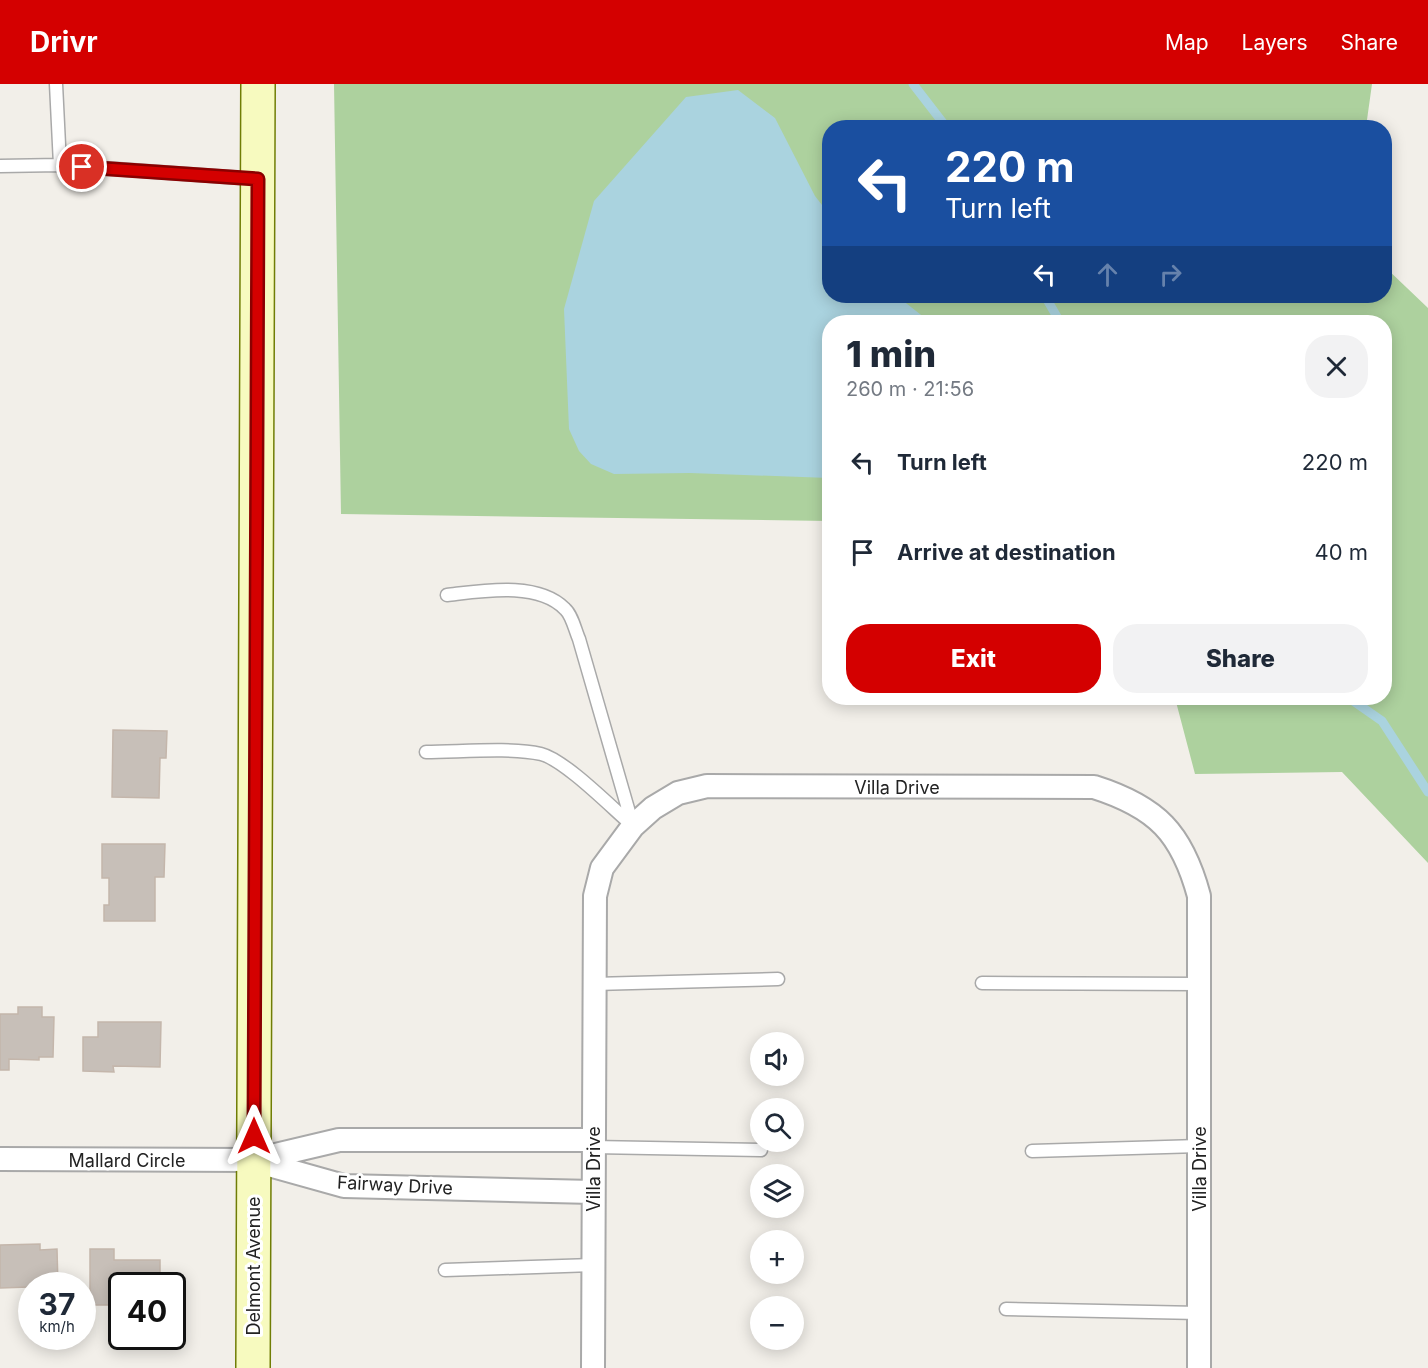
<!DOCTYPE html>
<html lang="en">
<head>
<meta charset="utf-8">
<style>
	:root { --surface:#fff; --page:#f2f2f3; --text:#1f2937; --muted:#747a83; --accent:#d40000 }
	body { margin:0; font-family:Inter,sans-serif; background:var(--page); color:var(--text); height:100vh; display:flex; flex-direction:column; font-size:22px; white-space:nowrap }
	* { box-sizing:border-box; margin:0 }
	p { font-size:20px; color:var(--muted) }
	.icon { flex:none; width:33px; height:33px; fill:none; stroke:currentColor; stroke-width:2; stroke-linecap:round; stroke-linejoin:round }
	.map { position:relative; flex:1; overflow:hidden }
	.panel { position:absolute; left:822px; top:231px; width:570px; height:390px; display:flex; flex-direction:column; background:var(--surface); border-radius:24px; box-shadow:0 3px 15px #0003 }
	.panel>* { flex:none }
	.banner { position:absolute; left:822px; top:36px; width:570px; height:183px; border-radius:24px; box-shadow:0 3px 15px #0003; background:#1a4fa0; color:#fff; overflow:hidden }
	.fabs { position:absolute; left:750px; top:948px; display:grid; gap:12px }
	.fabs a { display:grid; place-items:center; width:54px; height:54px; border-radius:50%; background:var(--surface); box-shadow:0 3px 15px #0003; font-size:30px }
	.speed { position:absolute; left:18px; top:1188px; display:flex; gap:12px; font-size:30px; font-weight:700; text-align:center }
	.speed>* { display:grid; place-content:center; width:78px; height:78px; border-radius:50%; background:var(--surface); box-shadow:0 3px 15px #0003; line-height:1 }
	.speed small { font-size:15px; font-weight:400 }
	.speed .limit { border:3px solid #111; border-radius:9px; background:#fff; color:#111 }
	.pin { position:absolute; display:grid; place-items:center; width:51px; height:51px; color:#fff; margin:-26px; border:3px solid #fff; border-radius:50%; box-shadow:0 2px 6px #0007 }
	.me { position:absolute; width:66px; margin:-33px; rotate:0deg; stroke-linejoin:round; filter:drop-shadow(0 0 4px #0008) }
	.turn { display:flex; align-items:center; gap:21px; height:126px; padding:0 24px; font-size:27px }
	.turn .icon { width:78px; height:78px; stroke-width:2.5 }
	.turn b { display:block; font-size:42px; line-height:51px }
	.lanes { display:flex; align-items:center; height:57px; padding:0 24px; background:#0003; justify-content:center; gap:30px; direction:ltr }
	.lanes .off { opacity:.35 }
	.round { display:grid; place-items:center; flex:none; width:63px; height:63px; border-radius:24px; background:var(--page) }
	.head { display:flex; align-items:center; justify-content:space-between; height:102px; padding:0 24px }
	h1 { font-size:36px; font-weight:800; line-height:45px }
	.primary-button { display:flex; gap:12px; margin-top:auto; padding:12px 24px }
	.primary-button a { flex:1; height:69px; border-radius:24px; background:var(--accent); color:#fff; font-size:24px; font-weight:800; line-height:69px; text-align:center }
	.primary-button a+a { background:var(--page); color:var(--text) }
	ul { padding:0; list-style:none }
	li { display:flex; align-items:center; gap:18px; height:90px; padding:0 24px }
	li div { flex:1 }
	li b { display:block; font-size:22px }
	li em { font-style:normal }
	header { display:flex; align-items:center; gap:36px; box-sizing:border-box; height:84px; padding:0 30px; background:var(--accent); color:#fff }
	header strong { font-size:28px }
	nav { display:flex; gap:33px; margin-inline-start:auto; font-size:21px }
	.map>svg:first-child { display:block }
	.forest { fill:#add19e }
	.water { fill:#aad3df }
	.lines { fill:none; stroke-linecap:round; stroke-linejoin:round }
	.stream { stroke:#aad3df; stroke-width:9 }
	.building { fill:#c7bfb8; stroke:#c4b6ab; stroke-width:1.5 }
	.lane-casing { stroke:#a9a9a9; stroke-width:15 }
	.street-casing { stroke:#a9a9a9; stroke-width:26 }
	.secondary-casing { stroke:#707d05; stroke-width:36 }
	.lane { stroke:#fff; stroke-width:12 }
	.street { stroke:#fff; stroke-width:22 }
	.secondary { stroke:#f7fabf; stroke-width:33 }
	.route-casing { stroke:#8a0000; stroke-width:15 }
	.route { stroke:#d40000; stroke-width:10 }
	.labels { text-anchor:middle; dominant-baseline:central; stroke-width:6; stroke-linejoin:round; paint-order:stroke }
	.street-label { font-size:18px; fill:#222; stroke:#fff }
</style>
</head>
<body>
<header>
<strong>Drivr</strong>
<nav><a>Map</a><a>Layers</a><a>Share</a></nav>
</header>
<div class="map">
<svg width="1428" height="1284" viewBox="0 0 1428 1284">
	<rect width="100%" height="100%" fill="#f2efe9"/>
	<path class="forest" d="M334,0H1372L1366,43L830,44V212H1384L1385,183L1428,224V779L1342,688L1195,690L1175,614H1384V238H830L829,437L341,430Z"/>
	<path class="water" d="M738,6L775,34L815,112L829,130L830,212H897L930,238H830L829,394L690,389L614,390L591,380L579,367L569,345L564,225L594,117L686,13Z"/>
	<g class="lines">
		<path class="stream" d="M913,0L947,44
			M1045,212L1060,238
			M1349,614L1382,637L1428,708"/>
	</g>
	<path class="building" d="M113,646L167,647L166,674H160L159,714L112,713Z
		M102,760H165L164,793H155V837H104V821H109V794H102Z
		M18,923H42V933H54L53,973H39V976L9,975V986H0V930H18Z
		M98,938H161L160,983L113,982L114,988L83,987V953H98Z
		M40,1160V1166L57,1165L58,1202L0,1204V1161Z
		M90,1165H114V1176H160V1202H122V1221H90Z"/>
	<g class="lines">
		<g class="lane-casing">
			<path id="lane" d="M56,0L60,81L256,95
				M0,82L60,81
				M447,511C482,507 538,497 565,525C572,531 575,546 579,555L633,742
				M426,668C459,668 511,663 541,670C565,676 612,724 632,741
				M982,899L1199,900
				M594,900L778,895
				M593,1063L761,1066
				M1032,1067L1199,1062
				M445,1186L593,1181
				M1006,1225L1199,1229"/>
		</g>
		<g class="street-casing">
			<path id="street" d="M0,1075L254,1076L339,1056H594
				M255,1077L344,1102L593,1108
				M593,1284L595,812L602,784L633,742L653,724L678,709L707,702L1094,703C1157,723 1182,749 1199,812V1284"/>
		</g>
		<g class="secondary-casing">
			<path id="secondary" d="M253,1284L258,0"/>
		</g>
		<use href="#lane" class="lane"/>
		<use href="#street" class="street"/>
		<use href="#secondary" class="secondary"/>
	</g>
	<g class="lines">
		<g class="route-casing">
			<path id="route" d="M82,83L258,95L254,1052"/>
		</g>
		<use href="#route" class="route"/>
	</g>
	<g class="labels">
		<g class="street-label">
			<text x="897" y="703">Villa Drive</text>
			<text x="127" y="1076">Mallard Circle</text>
			<text transform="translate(593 1085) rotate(-90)">Villa Drive</text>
			<text transform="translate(1199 1085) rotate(-90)">Villa Drive</text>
			<text transform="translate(395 1101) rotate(3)">Fairway Drive</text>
			<text transform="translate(253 1182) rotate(-90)">Delmont Avenue</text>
		</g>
	</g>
</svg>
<div class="fabs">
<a><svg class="icon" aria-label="sound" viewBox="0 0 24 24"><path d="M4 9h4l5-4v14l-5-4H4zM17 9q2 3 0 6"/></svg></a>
<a><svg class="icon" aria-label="search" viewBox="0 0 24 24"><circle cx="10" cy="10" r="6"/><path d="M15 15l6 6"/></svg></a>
<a><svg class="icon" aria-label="layers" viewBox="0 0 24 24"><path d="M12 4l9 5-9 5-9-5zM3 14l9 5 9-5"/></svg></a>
<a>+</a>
<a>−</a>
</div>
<div class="speed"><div>37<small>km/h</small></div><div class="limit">40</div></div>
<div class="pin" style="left:82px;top:83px;background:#d93025"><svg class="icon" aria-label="arrive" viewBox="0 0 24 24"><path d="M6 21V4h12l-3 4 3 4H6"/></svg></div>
<svg class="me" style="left:254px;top:1052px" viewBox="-20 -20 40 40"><path d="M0-17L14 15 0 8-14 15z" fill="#d40000" stroke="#fff" stroke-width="4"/></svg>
<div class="banner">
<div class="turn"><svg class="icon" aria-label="left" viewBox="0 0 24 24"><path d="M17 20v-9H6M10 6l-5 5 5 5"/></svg><div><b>220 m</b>Turn left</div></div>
<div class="lanes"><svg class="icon" aria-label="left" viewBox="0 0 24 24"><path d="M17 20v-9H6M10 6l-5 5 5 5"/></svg><svg class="icon off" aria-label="ahead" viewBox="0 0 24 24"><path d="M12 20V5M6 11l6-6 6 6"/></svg><svg class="icon off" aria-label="right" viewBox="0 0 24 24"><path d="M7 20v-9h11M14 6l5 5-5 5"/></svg></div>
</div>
<section class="panel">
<div class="head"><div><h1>1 min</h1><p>260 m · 21:56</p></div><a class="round"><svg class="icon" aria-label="close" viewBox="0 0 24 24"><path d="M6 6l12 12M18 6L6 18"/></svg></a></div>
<ul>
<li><svg class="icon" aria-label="left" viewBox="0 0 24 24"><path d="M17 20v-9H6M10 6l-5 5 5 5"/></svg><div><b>Turn left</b></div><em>220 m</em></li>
<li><svg class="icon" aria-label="arrive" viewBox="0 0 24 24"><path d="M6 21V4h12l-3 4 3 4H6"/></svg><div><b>Arrive at destination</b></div><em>40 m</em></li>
</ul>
<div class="primary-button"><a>Exit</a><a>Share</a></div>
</section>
</div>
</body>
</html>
